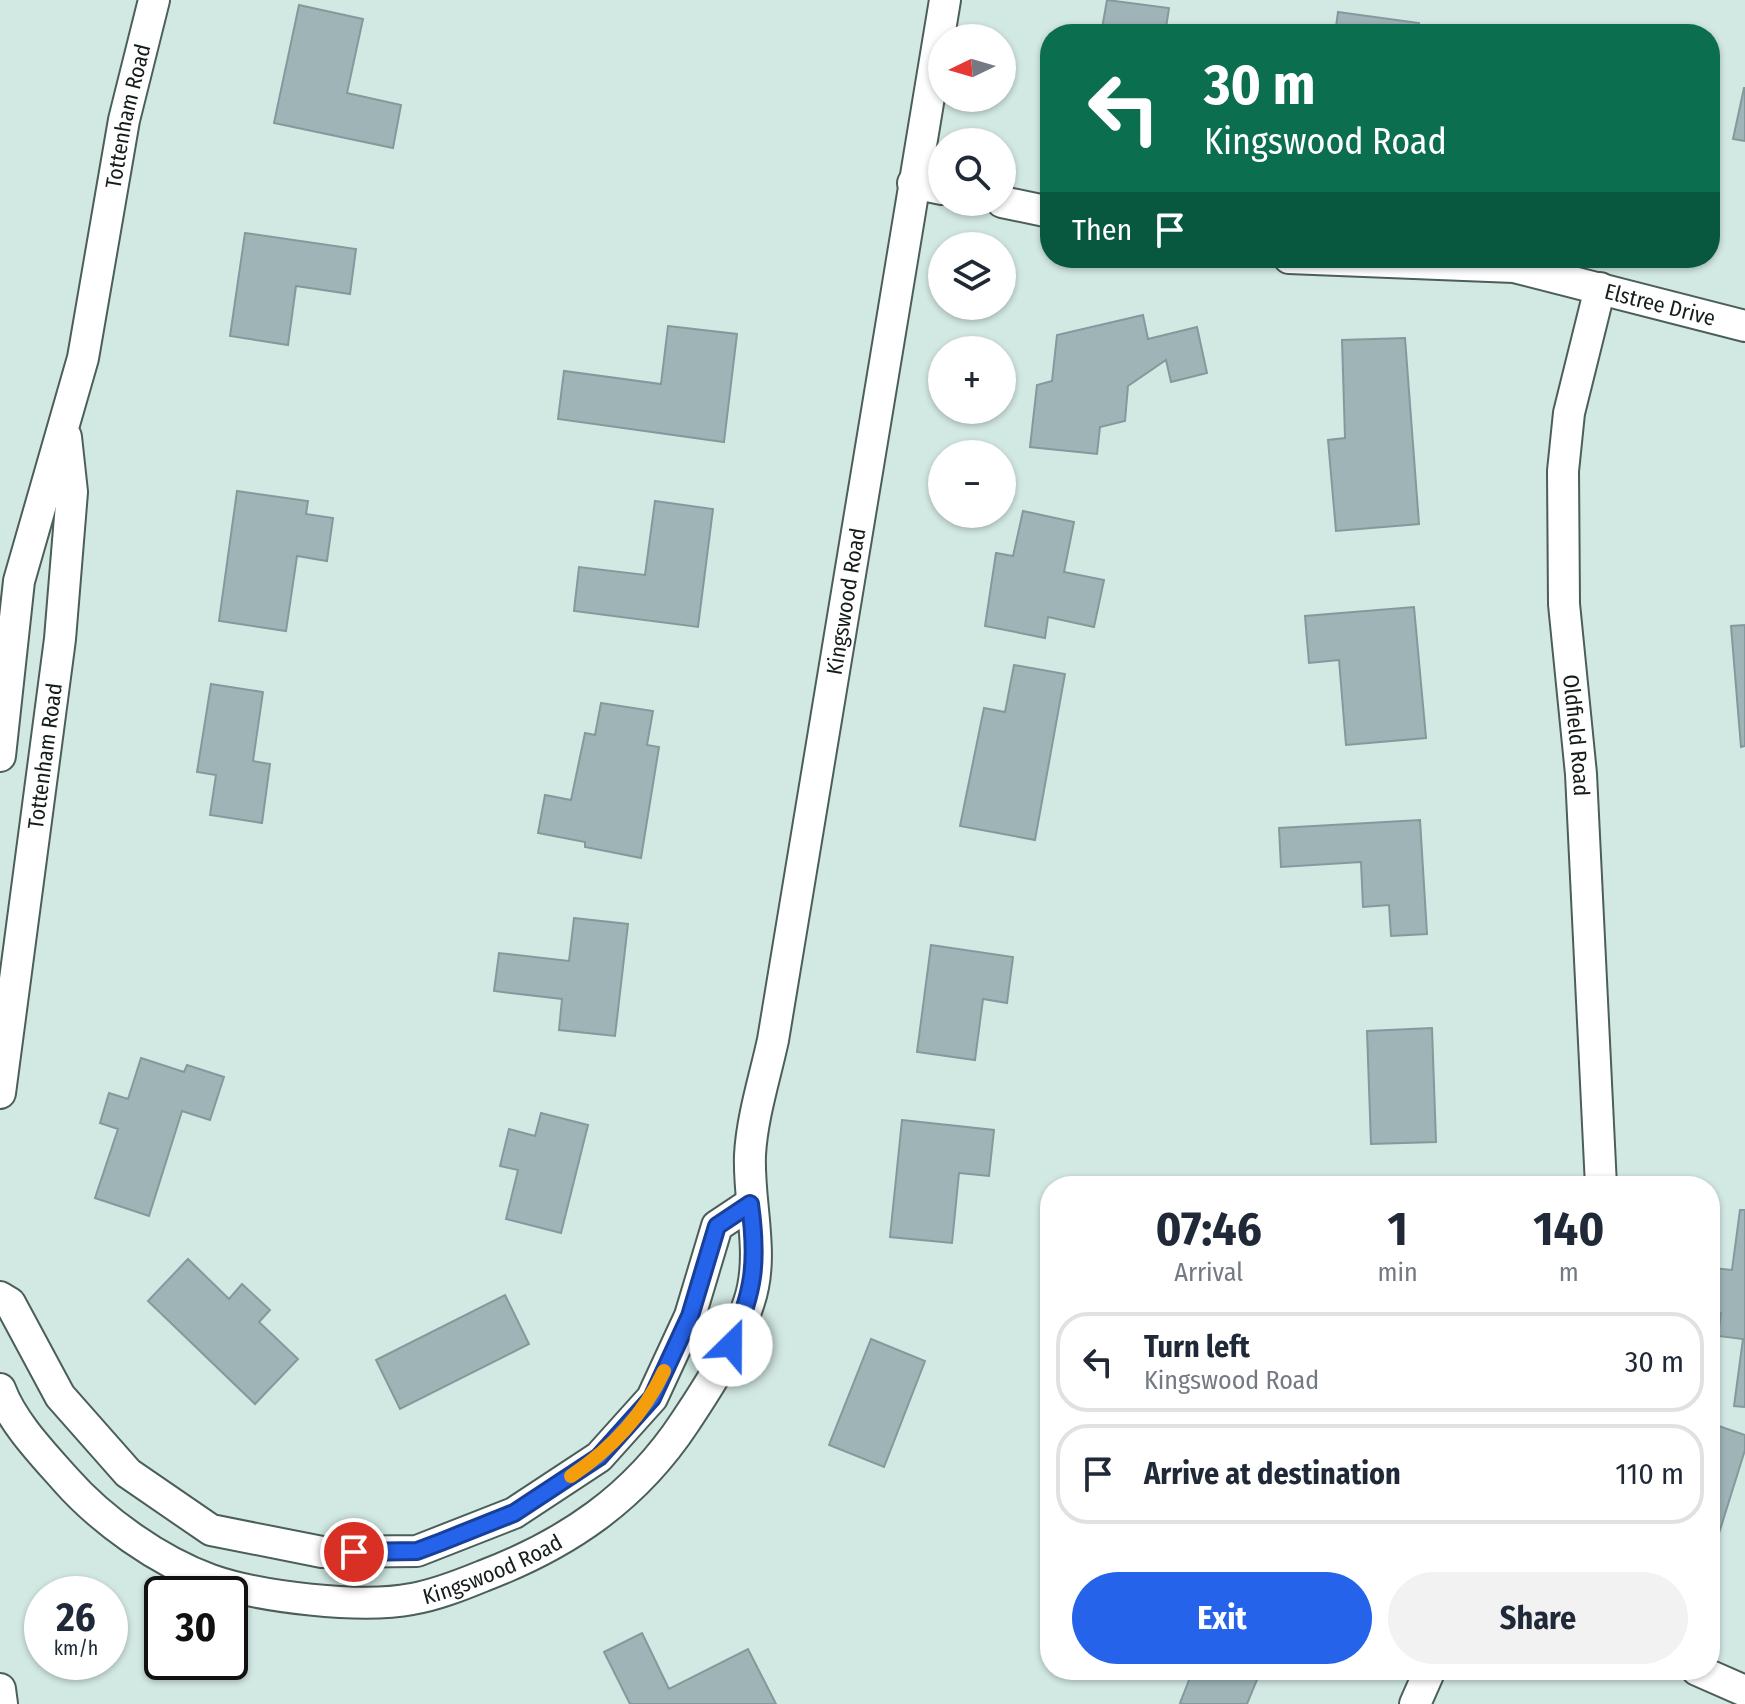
<!DOCTYPE html>
<html lang="en">
<head>
<meta charset="utf-8">
<style>
	:root { --surface:#fff; --page:#f2f2f3; --text:#1f2937; --muted:#747a83; --line:#e0e1e3; --accent:#2563eb }
	body { margin:0; font-family:"Fira Sans Condensed",sans-serif; background:var(--page); color:var(--text); height:100vh; display:flex; flex-direction:column; font-size:30px; white-space:nowrap }
	* { box-sizing:border-box; margin:0 }
	p { font-size:26px; color:var(--muted) }
	.icon { flex:none; width:44px; height:44px; fill:none; stroke:currentColor; stroke-width:2; stroke-linecap:round; stroke-linejoin:round }
	.map { position:relative; flex:1; overflow:hidden }
	.sheet { position:absolute; left:1040px; top:1176px; width:680px; height:504px; display:flex; flex-direction:column; background:var(--surface); border-radius:32px; box-shadow:0 2px 6px #0004 }
	.sheet>* { flex:none }
	.hud { position:absolute; left:1040px; top:24px; width:680px; height:244px; border-radius:32px; box-shadow:0 2px 6px #0004; background:#0b6e4f; color:#fff; overflow:hidden }
	.needle { width:52px; rotate:265deg }
	.fabs { position:absolute; left:928px; top:24px; display:grid; gap:16px }
	.fabs a { display:grid; place-items:center; width:88px; height:88px; border-radius:50%; background:var(--surface); box-shadow:0 2px 6px #0004; font-size:40px }
	.speed { position:absolute; left:24px; top:1576px; display:flex; gap:16px; font-size:40px; font-weight:700; text-align:center }
	.speed>* { display:grid; place-content:center; width:104px; height:104px; border-radius:50%; background:var(--surface); box-shadow:0 2px 6px #0004; line-height:1 }
	.speed small { font-size:20px; font-weight:400 }
	.speed .limit { border:4px solid #111; border-radius:12px; background:#fff; color:#111 }
	.pin { position:absolute; display:grid; place-items:center; width:68px; height:68px; color:#fff; margin:-34px; border:4px solid #fff; border-radius:50%; box-shadow:0 2px 8px #0007 }
	.me { position:absolute; width:88px; margin:-44px; rotate:23deg; stroke-linejoin:round; filter:drop-shadow(0 0 6px #0008) }
	.turn { display:flex; align-items:center; gap:28px; height:168px; padding:0 32px; font-size:36px }
	.turn .icon { width:104px; height:104px; stroke-width:2.5 }
	.turn b { display:block; font-size:56px; line-height:68px }
	.then { display:flex; align-items:center; height:76px; padding:0 32px; background:#0003; gap:16px; font-size:30px }
	.eta { display:flex; justify-content:space-evenly; align-items:center; height:136px; text-align:center }
	.eta b { font-size:48px; font-weight:700; line-height:56px }
	.primary-button { display:flex; gap:16px; margin-top:auto; padding:16px 32px }
	.primary-button a { flex:1; height:92px; border-radius:48px; background:var(--accent); color:#fff; font-size:32px; font-weight:700; line-height:92px; text-align:center }
	.primary-button a+a { background:var(--page); color:var(--text) }
	ul { padding:0; list-style:none }
	li { display:flex; align-items:center; gap:24px; height:100px; margin:0 16px 12px; padding:0 16px; border:4px solid var(--line); border-radius:32px }
	li div { flex:1 }
	li b { display:block; font-size:30px }
	li em { font-style:normal }
	.map>svg:first-child { display:block }
	.building { fill:#9eb4b7; stroke:#85999d; stroke-width:2 }
	.lines { fill:none; stroke-linecap:round; stroke-linejoin:round }
	.street-casing { stroke:#4b5e5a; stroke-width:34 }
	.street { stroke:#fff; stroke-width:30 }
	.route-casing { stroke:#184099; stroke-width:20 }
	.route { stroke:#2563eb; stroke-width:14 }
	.slow { stroke:#f59e0b; stroke-width:14 }
	.labels { text-anchor:middle; dominant-baseline:central; stroke-width:8; stroke-linejoin:round; paint-order:stroke }
	.street-label { font-size:22px; fill:#151d1b; stroke:#d2e8e3 }
</style>
</head>
<body>
<div class="map">
<svg width="1745" height="1704" viewBox="0 0 1745 1704">
	<rect width="100%" height="100%" fill="#d2e8e3"/>
	<path class="building" d="M1107,0L1169,8L1165,34H1101Z
		M299,5L363,19L347,93L401,105L393,148L274,123Z
		M1338,12L1419,23L1418,27L1452,31V34H1335Z
		M1744,88H1745V141L1733,139Z
		M245,233L356,249L350,294L296,286L288,345L230,336Z
		M1143,315L1148,339L1197,327L1207,373L1171,382L1166,360L1128,386L1125,421L1100,427L1097,454L1030,447L1037,385L1052,381L1057,335Z
		M668,326L737,334L724,442L558,419L564,371L661,384Z
		M1405,338L1419,524L1336,531L1328,440L1345,438L1342,340Z
		M237,491L308,501L306,514L333,518L327,561L297,556L286,631L219,621Z
		M655,501L713,509L698,627L574,611L579,567L645,575Z
		M1023,511L1074,522L1064,572L1104,580L1094,627L1048,617L1045,638L985,626L996,553L1013,556Z
		M1414,607L1426,738L1346,745L1339,660L1309,663L1305,616Z
		M1745,625V746L1741,747L1731,626Z
		M1014,665L1065,674L1035,840L960,826L984,708L1005,712Z
		M211,684L263,692L253,761L270,764L262,823L210,815L216,775L197,772Z
		M601,703L653,711L647,745L659,747L641,858L585,847V842L538,833L545,795L571,800L585,733L595,735Z
		M1420,820L1427,934L1391,936L1389,905L1363,907L1361,862L1281,867L1279,828Z
		M574,918L628,924L615,1036L559,1030L562,999L494,991L499,953L569,961Z
		M931,945L1013,957L1007,1003L983,999L975,1060L917,1052Z
		M1432,1028L1436,1142L1371,1144L1367,1031Z
		M141,1058L184,1072L187,1065L224,1077L210,1120L182,1111L149,1216L95,1198L118,1129L100,1123L109,1093L128,1099Z
		M541,1113L588,1125L561,1233L506,1219L518,1170L500,1166L509,1129L535,1136Z
		M902,1120L994,1130L989,1176L959,1173L952,1243L890,1237Z
		M1740,1210H1745V1407L1734,1406L1743,1339L1718,1336L1721,1313L1710,1312L1713,1268L1732,1270Z
		M188,1259L229,1299L242,1284L270,1310L259,1322L298,1359L255,1404L148,1301Z
		M505,1295L529,1344L400,1409L376,1360Z
		M871,1339L925,1361L884,1467L829,1445Z
		M1710,1423L1745,1435V1450L1710,1562Z
		M642,1633L669,1689L748,1649L776,1704H630L604,1652Z
		M1193,1670H1261L1247,1704H1182L1180,1703Z"/>
	<g class="lines">
		<g class="street-casing">
			<g id="street">
				<path d="M913,183L942,189"/>
				<path d="M1002,202L1050,212"/>
				<path id="s1" d="M1289,258L1514,267L1745,326"/>
				<path id="s2" d="M1600,288L1569,413L1563,471L1564,604L1581,774L1601,1186"/>
				<path id="s3" d="M0,756L19,581L83,358L124,120L154,0"/>
				<path id="s4" d="M0,1093L60,639L72,492L66,437"/>
				<path d="M0,1297L10,1303L60,1396L128,1473L211,1530L322,1552L417,1551L514,1513L599,1457L652,1398L690,1316L717,1226L750,1204"/>
				<path id="s5" d="M0,1389C12,1422 42,1453 65,1479C101,1520 158,1561 211,1580C260,1597 361,1609 412,1599C436,1595 461,1585 483,1576C567,1544 635,1498 685,1422C709,1386 736,1344 749,1302C765,1255 748,1203 750,1155C752,1117 765,1077 773,1040L945,0"/>
				<path d="M1697,1670L1745,1691"/>
				<path d="M0,1689L2,1704"/>
				<path d="M1415,1704L1430,1670"/>
			</g>
		</g>
		<use href="#street" class="street"/>
	</g>
	<g class="lines">
		<g class="route-casing">
			<path id="route" d="M354,1552L417,1551L441,1542L514,1513L599,1457L652,1398L690,1316L717,1226L750,1204C758,1262 754,1291 731,1345"/>
		</g>
		<use href="#route" class="route"/>
		<path class="slow" d="M571,1476C610,1450 644,1414 664,1371"/>
	</g>
	<g class="labels">
		<g class="street-label">
			<text stroke="none"><textPath href="#s3" startOffset="654">Tottenham Road</textPath></text>
			<text stroke="none"><textPath href="#s1" startOffset="376">Elstree Drive</textPath></text>
			<text stroke="none"><textPath href="#s5" startOffset="1674">Kingswood Road</textPath></text>
			<text stroke="none"><textPath href="#s2" startOffset="452">Oldfield Road</textPath></text>
			<text stroke="none"><textPath href="#s4" startOffset="340">Tottenham Road</textPath></text>
			<text stroke="none"><textPath href="#s5" startOffset="580">Kingswood Road</textPath></text>
		</g>
	</g>
</svg>
<div class="fabs">
<a><svg class="needle" viewBox="-14 -14 28 28"><path d="M0-13l5 13h-10z" fill="#e53935"/><path d="M0 13l5-13h-10z" fill="#747a83"/></svg></a>
<a><svg class="icon" aria-label="search" viewBox="0 0 24 24"><circle cx="10" cy="10" r="6"/><path d="M15 15l6 6"/></svg></a>
<a><svg class="icon" aria-label="layers" viewBox="0 0 24 24"><path d="M12 4l9 5-9 5-9-5zM3 14l9 5 9-5"/></svg></a>
<a>+</a>
<a>−</a>
</div>
<div class="speed"><div>26<small>km/h</small></div><div class="limit">30</div></div>
<div class="pin" style="left:354px;top:1552px;background:#d93025"><svg class="icon" aria-label="arrive" viewBox="0 0 24 24"><path d="M6 21V4h12l-3 4 3 4H6"/></svg></div>
<svg class="me" style="left:731px;top:1345px" viewBox="-20 -20 40 40"><circle r="19" fill="#fff"/><path d="M0-13L10 11 0 6-10 11z" fill="#2563eb"/></svg>
<div class="hud">
<div class="turn"><svg class="icon" aria-label="left" viewBox="0 0 24 24"><path d="M17 20v-9H6M10 6l-5 5 5 5"/></svg><div><b>30 m</b>Kingswood Road</div></div>
<div class="then">Then<svg class="icon" aria-label="arrive" viewBox="0 0 24 24"><path d="M6 21V4h12l-3 4 3 4H6"/></svg></div>
</div>
<section class="sheet">
<div class="eta">
<div><b>07:46</b><p>Arrival</p></div>
<div><b>1</b><p>min</p></div>
<div><b>140</b><p>m</p></div>
</div>
<ul>
<li><svg class="icon" aria-label="left" viewBox="0 0 24 24"><path d="M17 20v-9H6M10 6l-5 5 5 5"/></svg><div><b>Turn left</b><p>Kingswood Road</p></div><em>30 m</em></li>
<li><svg class="icon" aria-label="arrive" viewBox="0 0 24 24"><path d="M6 21V4h12l-3 4 3 4H6"/></svg><div><b>Arrive at destination</b></div><em>110 m</em></li>
</ul>
<div class="primary-button"><a>Exit</a><a>Share</a></div>
</section>
</div>
</body>
</html>
